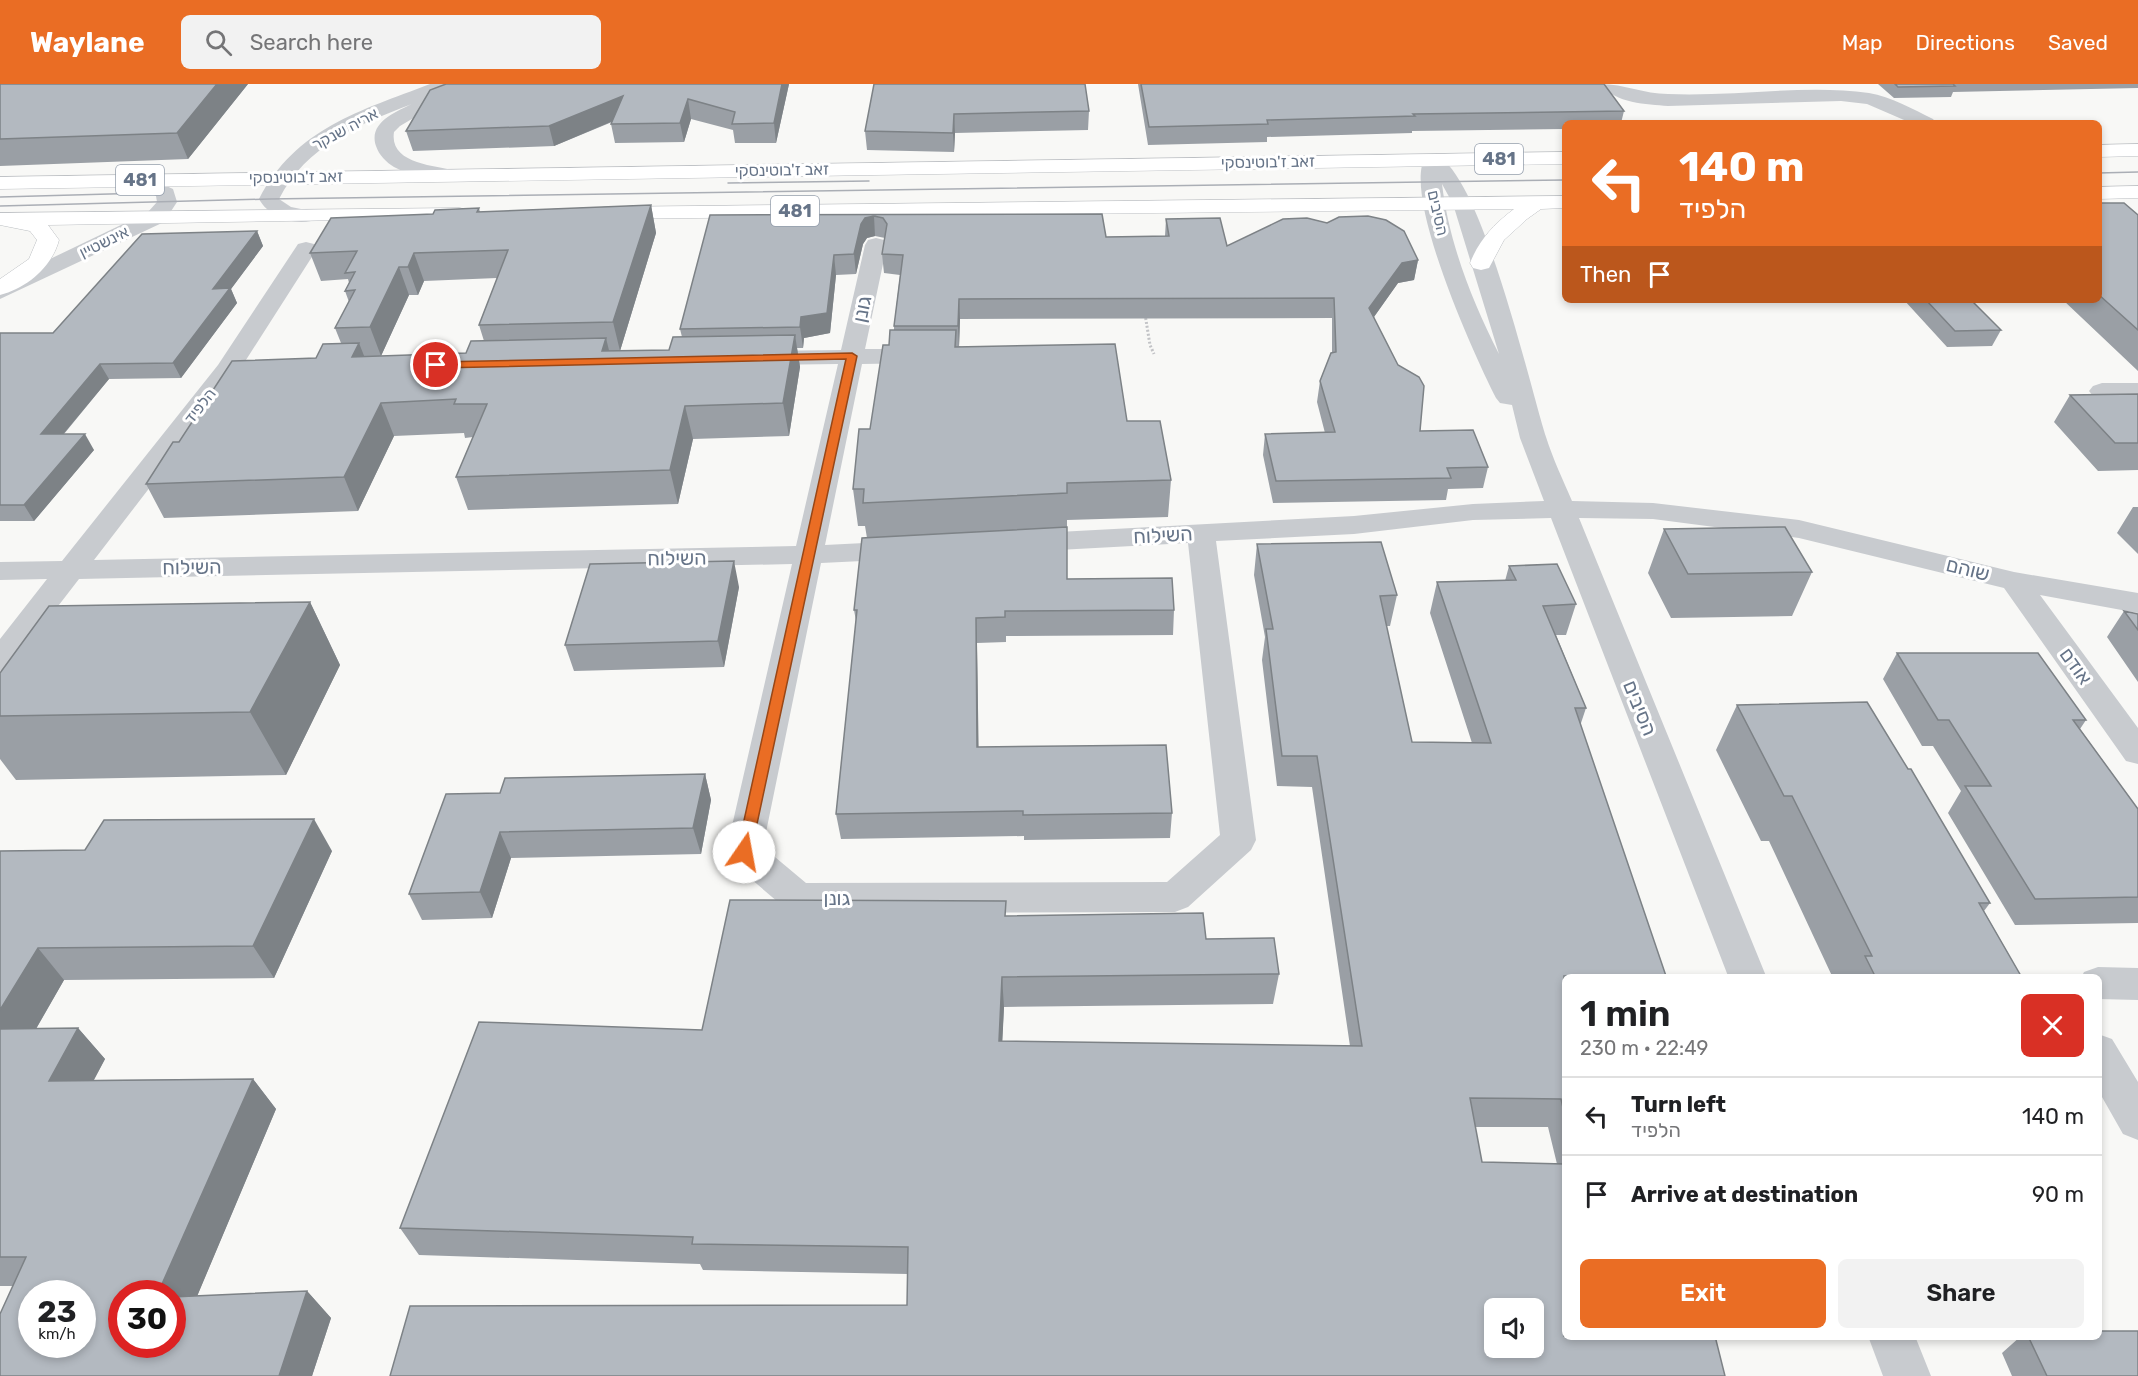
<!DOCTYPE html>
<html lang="en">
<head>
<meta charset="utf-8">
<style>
	:root { --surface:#fff; --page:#f2f2f2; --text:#202124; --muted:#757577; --line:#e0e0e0; --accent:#ea6d24 }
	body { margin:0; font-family:Rubik,Heebo,sans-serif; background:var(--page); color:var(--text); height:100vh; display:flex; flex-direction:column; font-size:22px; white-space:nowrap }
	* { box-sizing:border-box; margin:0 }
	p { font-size:20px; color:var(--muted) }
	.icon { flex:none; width:33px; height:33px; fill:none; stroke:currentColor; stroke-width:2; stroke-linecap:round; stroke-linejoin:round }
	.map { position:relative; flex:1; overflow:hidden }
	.side { position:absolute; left:1562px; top:890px; width:540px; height:366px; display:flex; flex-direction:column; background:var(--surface); border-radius:9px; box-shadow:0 3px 9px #0003 }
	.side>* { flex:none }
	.guide { position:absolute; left:1562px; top:36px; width:540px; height:183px; border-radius:9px; box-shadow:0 3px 9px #0003; background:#ea6d24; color:#fff; overflow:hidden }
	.controls { position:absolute; left:1484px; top:1214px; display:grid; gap:12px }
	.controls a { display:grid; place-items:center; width:60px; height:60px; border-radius:9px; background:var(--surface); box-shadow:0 3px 9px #0003; font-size:30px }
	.speed { position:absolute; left:18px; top:1196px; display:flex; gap:12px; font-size:30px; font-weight:700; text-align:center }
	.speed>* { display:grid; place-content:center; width:78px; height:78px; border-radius:50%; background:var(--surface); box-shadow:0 3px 9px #0003; line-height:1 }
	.speed small { font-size:15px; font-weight:400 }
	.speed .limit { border:9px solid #d22; background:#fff; color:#111 }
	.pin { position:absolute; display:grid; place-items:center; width:51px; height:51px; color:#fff; margin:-26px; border:3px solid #fff; border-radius:50%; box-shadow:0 2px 6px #0007 }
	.me { position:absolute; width:66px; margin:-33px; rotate:12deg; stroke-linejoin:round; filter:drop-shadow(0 0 4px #0008) }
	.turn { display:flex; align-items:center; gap:21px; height:126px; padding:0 18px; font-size:27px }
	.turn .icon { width:78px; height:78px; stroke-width:2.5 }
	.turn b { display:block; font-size:42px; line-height:51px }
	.then { display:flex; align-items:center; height:57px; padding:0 18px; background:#0003; gap:12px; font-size:22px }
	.round { display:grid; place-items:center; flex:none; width:63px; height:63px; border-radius:9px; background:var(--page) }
	.head { display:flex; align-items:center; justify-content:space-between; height:102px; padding:0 18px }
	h1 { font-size:36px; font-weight:600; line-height:45px }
	.cta { display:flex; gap:12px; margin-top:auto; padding:12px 18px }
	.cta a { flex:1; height:69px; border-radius:9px; background:var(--accent); color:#fff; font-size:24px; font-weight:600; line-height:69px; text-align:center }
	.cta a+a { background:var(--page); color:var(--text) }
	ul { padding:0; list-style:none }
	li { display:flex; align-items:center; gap:18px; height:78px; padding:0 18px; border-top:2px solid var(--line) }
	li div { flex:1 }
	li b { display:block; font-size:22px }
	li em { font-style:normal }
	header { display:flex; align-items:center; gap:36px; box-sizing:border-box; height:84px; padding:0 30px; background:var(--accent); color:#fff }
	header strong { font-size:28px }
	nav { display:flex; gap:33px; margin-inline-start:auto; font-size:21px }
	.search { width:420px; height:54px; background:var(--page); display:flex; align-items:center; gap:15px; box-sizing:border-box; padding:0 21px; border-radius:9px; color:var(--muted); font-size:22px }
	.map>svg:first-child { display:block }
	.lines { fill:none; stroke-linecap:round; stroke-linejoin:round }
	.major-casing { stroke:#bbbec2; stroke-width:1 }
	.path { stroke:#c2c3c6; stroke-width:3; stroke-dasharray:2 2; stroke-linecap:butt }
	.minor { fill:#c8cbcf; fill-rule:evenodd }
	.major { fill:#fff; fill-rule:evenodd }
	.tram { stroke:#aaaeb5; stroke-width:1.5 }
	.wall { fill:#9a9fa5; fill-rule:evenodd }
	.shaded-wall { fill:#7d8286 }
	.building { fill:#b3b9c0; stroke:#7d8286; stroke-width:1.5; fill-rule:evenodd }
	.route { fill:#ea6d24; stroke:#984717; stroke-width:1.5 }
	.labels { text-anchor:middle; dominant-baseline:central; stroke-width:6; stroke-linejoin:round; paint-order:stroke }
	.far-street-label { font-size:16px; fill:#667488; stroke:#fff }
	.shield { fill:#fff; stroke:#949eac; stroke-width:1.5 }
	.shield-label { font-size:18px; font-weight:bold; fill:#667488 }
	.street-label { font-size:20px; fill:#667488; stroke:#fff }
</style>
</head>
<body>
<header>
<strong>Waylane</strong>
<div class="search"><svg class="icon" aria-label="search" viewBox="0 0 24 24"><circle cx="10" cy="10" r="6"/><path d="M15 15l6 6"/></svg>Search here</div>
<nav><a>Map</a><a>Directions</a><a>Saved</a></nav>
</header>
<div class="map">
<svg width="2138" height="1292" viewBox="0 0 2138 1292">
	<rect width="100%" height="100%" fill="#f8f8f6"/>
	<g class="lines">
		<g class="major-casing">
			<path id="major" d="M2138,60V72L2098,73V61Z
				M1564,68V80L0,105V93Z
				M2138,102V114L2098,115V103Z
				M1564,112V124L1541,125L1527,135L1504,156L1489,184L1481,186L1473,184L1470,179C1479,156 1494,140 1514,125L608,135L601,133L597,129L601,125L608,123Z
				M460,124L467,126L471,130L467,134L48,141L59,156C52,183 27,204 0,211V195L29,175L37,156L30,147L0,141V129Z"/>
		</g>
		<path class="path" d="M1145,230L1150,261L1154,270"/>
		<path class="minor" d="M430,0H484L481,4L422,29L400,42L394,48C389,80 434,81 456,87L459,91L456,95L449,97C431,94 410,92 394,83C386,78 379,71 376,62C368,39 395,28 412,20C359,40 306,62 279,115L291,123L311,127L314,132L311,137C291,141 268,132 259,115C296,44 360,27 430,0Z
			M1601,0C1624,0 1644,10 1668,10C1733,13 1805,0 1869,9C1891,13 1913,25 1933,35L1936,39H1911L1867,20L1841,17L1668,22C1647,20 1615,20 1601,0Z
			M1433,70C1480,82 1530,304 1546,353C1553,375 1563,396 1572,417L1653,419L1799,436L2014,488L2138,509V529L2040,511L2138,644V680L2126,677L2004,504L1799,454L1653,435L1579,434L1766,892H1728L1551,434L1473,436L1354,450L1216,457L1256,756L1251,766L1188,823L1175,828L798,829L785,824L731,778L726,768L792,480L79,495L11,583L0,587V555L47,495L0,496V478L62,477L218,281L298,160L306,158L314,160L317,165L237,290L94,476L796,462L838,280L754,281L745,279L742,274L745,269L754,267L841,266L865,161L868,156L876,154L884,156L887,161L865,265H925L934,267L937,272L934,277L925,279L862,280L825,461L904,457L914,460L918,466L914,472L904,475L821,479L763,763L806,799L1167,798L1220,751L1188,459L1021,468L1011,465L1007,459L1011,453L1021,450L1354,432L1473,420L1544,417L1520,354L1512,321L1500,319L1496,314C1476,275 1400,109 1426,72ZM1442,100L1453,120L1499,270C1472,217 1449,159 1442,100Z
			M140,90L173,105L177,118L164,138L0,215V199L148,128L157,118L156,112L133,100L130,96L133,92Z
			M2102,299H2138V315L2093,312L2089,307L2093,302Z
			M2098,883L2138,884V916L2098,915V892H2082L2084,888Z
			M2098,950L2112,955L2138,998V1056L2123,1050L2098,1006Z
			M1868,1252H1915L1931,1292H1883Z"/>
		<use href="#major" class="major"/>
		<path class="tram" d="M2098,89L2138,88
			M728,99L869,97
			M0,113L146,109
			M0,122L269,115L1564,96"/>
	</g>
	<path class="wall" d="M0,0H248L188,75L0,82Z
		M446,0H789L776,59H735L733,46L691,35L684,58L615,59L611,40L612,38L554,62L413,67L406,47Z
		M874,0L1089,27L1088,46L955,49L954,68L867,66L865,47Z
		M1138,0H1604L1624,27L1621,39H1564V45L1412,47V49L1267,53V58L1148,61Z
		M1878,0H2138V4L1953,8L1951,13L1894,14Z
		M2098,119L2138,131V287L2063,216H2098Z
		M651,121L656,149L620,267L669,266L682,253L680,245L710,131L1102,130L1106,153L1165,152L1166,135L1227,162L1418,176L1414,196L1398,199L1374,233L1420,347L1488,383L1483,404L1448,405L1446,416L1273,419L1263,371L1265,350L1325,349L1317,318L1320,297L1332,269V234L960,235L959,262L1127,337L1171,396L1168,433L1067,436V495L1174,526L1173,551L1006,552V558L977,559L978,663L1172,729L1170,754L1024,756V752L841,755L836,730L856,537L854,526L867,454L865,442H858L853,405L870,345L889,261L894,246V242L900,191L884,189L882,170L885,154L875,152L867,154L863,160L856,190L836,191L830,249L804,254L803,264H797L800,283L789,352L693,355L678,420L468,426L456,393L473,353L465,354L464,349L394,352L358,427L164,434L146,400L179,358L316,274L341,259L335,244L349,218L345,207L349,199L348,195L321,197L310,169L433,130L479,124L480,128ZM497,194L479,241L484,257L466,269L381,272L409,211H418L424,197Z
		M257,147L263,162L231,205L237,219L181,294L109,295L64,350L94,366L34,437H0V249H53Z
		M1904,216H1971L2001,246L1992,262L1947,263Z
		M2138,310V386L2098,387L2054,338L2070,311Z
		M2133,423H2138V470L2117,449Z
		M1664,445L1812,488L1792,532L1671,534L1648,489Z
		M1257,460L1397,511L1390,542H1386L1412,658L1472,659L1430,529L1437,498L1505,497L1509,482L1576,520L1566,551H1556L1586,624L1581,639L1564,892V1252L907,1221L908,1190L703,1186L700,1180L419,1171L400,1144L702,946L1006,832L1206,855L1279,890L1273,920L1004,923L1002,957L1350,962L1312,703L1277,702L1262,576L1265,553L1254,491ZM1475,1043H1548L1557,1080L1482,1078Z
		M739,503L724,583L574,587L565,561Z
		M310,518L340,581L286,691L16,696L0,675V589Z
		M2124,527L2138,530V598L2107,553Z
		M1897,569L2086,636L2080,645L2138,725V839L2015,841L1948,729L1961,707L1933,662H1922L1883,595Z
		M1737,621L1990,819L1984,827L2021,892H1832L1769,757H1761L1716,666Z
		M705,690L711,716L701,770L511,774L492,834L422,836L409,810L500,709Z
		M85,766L332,767L274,894L64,896L36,945L78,944L105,975L94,996L253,995L276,1025L197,1212L307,1207L331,1234L312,1292H0L13,1202H0V767Z
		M2021,1252H2098L2138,1292H2012L2002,1269Z"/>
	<path class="shaded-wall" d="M217,0H248L188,75L177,49Z
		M782,0H789L776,59L774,39Z
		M623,12L627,31L554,62L549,42Z
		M688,15L691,35L684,58L680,39Z
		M954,30L955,49L954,68L953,49Z
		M651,121L656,149L620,267L613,238Z
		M874,132L875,152L867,154L863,160L856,190L854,170L861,140L865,134Z
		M257,147L263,162L231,205L237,219L181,294L173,279L213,205Z
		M414,169L424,197L418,211L408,183Z
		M834,171L836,191L830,249L804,254L803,264L800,243L801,233Z
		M1418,176L1414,196L1398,199L1366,244L1369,224L1402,179Z
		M399,183L409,211L381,272L370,243Z
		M959,215L960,235L959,263L958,242Z
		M795,251L800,283L789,352L783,319Z
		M606,254L614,287L602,267Z
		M359,259L372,292L352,273Z
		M100,280L109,295L50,366L41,350Z
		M381,319L394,352L358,427L344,393Z
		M685,322L693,355L678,420L670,386Z
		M85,350L94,366L34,437L24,421Z
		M734,477L739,503L724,583L718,557Z
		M310,518L340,581L286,691L250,628Z
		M976,534L977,559L979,688L977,663Z
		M705,690L711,716L701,770L693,744Z
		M314,735L332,767L274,894L253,862Z
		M500,748L511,774L492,834L480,808Z
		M38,864L64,896L18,976L0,957V926Z
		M1002,893L1004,923L1001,986L999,957Z
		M78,944L105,975L77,1027L49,997Z
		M253,995L276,1025L185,1241L172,1230V1209H158Z
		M307,1207L331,1234L312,1292H279Z"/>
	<path class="building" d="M0,0H217L177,49L0,55Z
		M446,0H782L774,39L732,40L735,28L688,15L680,39L611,40L623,12L549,42L406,47L430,6Z
		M874,0H1085L1089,27L954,30L953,49L865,47Z
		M1141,0H1604L1624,27L1413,30L1415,32L1267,36L1268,40L1149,43Z
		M1895,0H1953L1955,2L1898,3Z
		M2098,119H2124L2138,131V246L2098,210Z
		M651,121L613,238L479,241L508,166L414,169L408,183H399L370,243L335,244L355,206L345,207L355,188L345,189L357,167L310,169L331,134L433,130L435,126L479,124L477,128Z
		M1102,130L1106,153L1169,152L1166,135L1220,134L1227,162L1283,135L1307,134L1327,139L1339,133L1368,132L1386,136L1404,147L1418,176L1402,179L1369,224L1398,281L1419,293L1424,302L1420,347L1473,346L1488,383L1447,384L1451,394L1276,397L1265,350L1335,348L1320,297L1331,269L1336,268L1334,214L959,215L958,242H894L903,171L882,170L887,140L883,134L874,132L865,134L861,140L854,170L834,171L827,229L801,233L800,243L680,245L710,131Z
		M257,147L213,205L230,204L173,279L100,280L41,350H85L24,421H0V249H53L142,150Z
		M1926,216H1971L2001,246L1955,247Z
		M890,246H956L955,263L1115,260L1127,337H1160L1171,396L1067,399V409L863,419L864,405H853L859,345H870L883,261H889Z
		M795,251L783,319L685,322L670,386L456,393L487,320H454L456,315L381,319L344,393L146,400L173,358H179L232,277L316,274L323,260L359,259L352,273L466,269L471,257L606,254L602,267L669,266L673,253Z
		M2138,310V359H2115L2070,311Z
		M1067,443V495L1172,494L1174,526L1005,527V533L976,534L977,663L1166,661L1172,729L1023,731V727L836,730L857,526H854L862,454Z
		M1785,443L1812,488L1688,490L1664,445Z
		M1381,458L1397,511L1380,512L1412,658L1491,659L1437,498L1516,496L1509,482L1557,480L1576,520L1543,522L1586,624H1575L1666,892H1564V1028L1561,1015L1470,1014L1482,1078L1564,1080V1252H1715L1725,1292H390L410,1222L907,1221L908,1163L692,1160L693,1153L400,1144L479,938L702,946L730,816L1006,817L1005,832L1203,829L1206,855L1274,854L1279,890L1002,893L999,957L1362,962L1317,672H1282L1266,545H1273L1257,460ZM1494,1224H1533V1263H1494Z
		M734,477L718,557L565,561L590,480Z
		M310,518L250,628L0,632V589L49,522Z
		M2124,527L2138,530V546Z
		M1897,569H2038L2086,636H2073L2138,725V813L2035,815L1965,702H1991L1949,636H1938Z
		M1867,618L1908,685H1911L1990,819H1979L2021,892H1875L1865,872H1872L1792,712H1784L1737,621Z
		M705,690L693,744L500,748L480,808L409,810L446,710L500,709L505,694Z
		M314,735L253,862L38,864L0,926V767L85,766L104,736Z
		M78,944L49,997L253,995L158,1209H122V1260H172V1213L307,1207L279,1292H0V1230L26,1173H0V945ZM32,1209H82V1260H32Z
		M2098,1247H2138V1292H2047L2028,1252H2098Z"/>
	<path class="route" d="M852,269L857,272L751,768L749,772H739L737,768L846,275L436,284L431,281L436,278Z"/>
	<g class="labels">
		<g class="far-street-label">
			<text transform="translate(345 45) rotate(-28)">אריה שנקר</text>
			<text transform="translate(1268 78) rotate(-1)">זאב ז'בוטינסקי</text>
			<text transform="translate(782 86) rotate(-1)">זאב ז'בוטינסקי</text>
			<text transform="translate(296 93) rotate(-1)">זאב ז'בוטינסקי</text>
			<text transform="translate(1438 129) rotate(77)">הסיבים</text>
			<text transform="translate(104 158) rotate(-26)">אינשטיין</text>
			<text transform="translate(200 322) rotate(-52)">הלפיד</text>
		</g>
		<g class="shield">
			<rect x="1475" y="60" width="48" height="30" rx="4.5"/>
			<rect x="116" y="81" width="48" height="30" rx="4.5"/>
			<rect x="771" y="112" width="48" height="30" rx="4.5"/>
		</g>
		<g class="shield-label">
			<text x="1499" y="75">481</text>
			<text x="140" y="96">481</text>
			<text x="795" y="127">481</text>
		</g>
		<g class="street-label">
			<text transform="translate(862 225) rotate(-78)">גונן</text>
			<text transform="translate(1163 451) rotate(-3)">השילוח</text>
			<text transform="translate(677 474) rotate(-1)">השילוח</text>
			<text transform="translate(192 483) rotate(-1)">השילוח</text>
			<text transform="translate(1968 485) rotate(14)">שוהם</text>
			<text transform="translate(2076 582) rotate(54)">אודם</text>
			<text transform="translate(1640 624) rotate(68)">הסיבים</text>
			<text x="837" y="814">גונן</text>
		</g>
	</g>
</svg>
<div class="controls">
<a><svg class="icon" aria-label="sound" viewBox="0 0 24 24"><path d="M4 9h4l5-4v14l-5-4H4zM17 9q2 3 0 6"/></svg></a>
</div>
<div class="speed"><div>23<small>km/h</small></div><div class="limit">30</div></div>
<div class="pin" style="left:436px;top:281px;background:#d93025"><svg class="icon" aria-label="arrive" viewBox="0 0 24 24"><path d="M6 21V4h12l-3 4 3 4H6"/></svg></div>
<svg class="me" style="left:744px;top:768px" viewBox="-20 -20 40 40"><circle r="19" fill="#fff"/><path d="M0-13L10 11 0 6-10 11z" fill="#ea6d24"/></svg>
<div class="guide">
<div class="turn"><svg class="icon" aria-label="left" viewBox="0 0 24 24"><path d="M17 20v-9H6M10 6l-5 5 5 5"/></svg><div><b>140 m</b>הלפיד</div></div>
<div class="then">Then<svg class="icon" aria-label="arrive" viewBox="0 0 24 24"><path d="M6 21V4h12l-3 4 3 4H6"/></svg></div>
</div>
<section class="side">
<div class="head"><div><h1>1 min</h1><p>230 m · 22:49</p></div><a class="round" style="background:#d93025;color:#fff"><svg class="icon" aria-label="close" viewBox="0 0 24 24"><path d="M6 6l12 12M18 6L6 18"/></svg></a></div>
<ul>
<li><svg class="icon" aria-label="left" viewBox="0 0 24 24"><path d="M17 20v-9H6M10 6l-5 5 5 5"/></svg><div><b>Turn left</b><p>הלפיד</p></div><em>140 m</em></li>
<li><svg class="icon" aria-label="arrive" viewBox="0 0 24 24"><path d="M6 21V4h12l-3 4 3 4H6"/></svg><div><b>Arrive at destination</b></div><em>90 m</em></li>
</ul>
<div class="cta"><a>Exit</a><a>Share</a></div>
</section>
</div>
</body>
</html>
